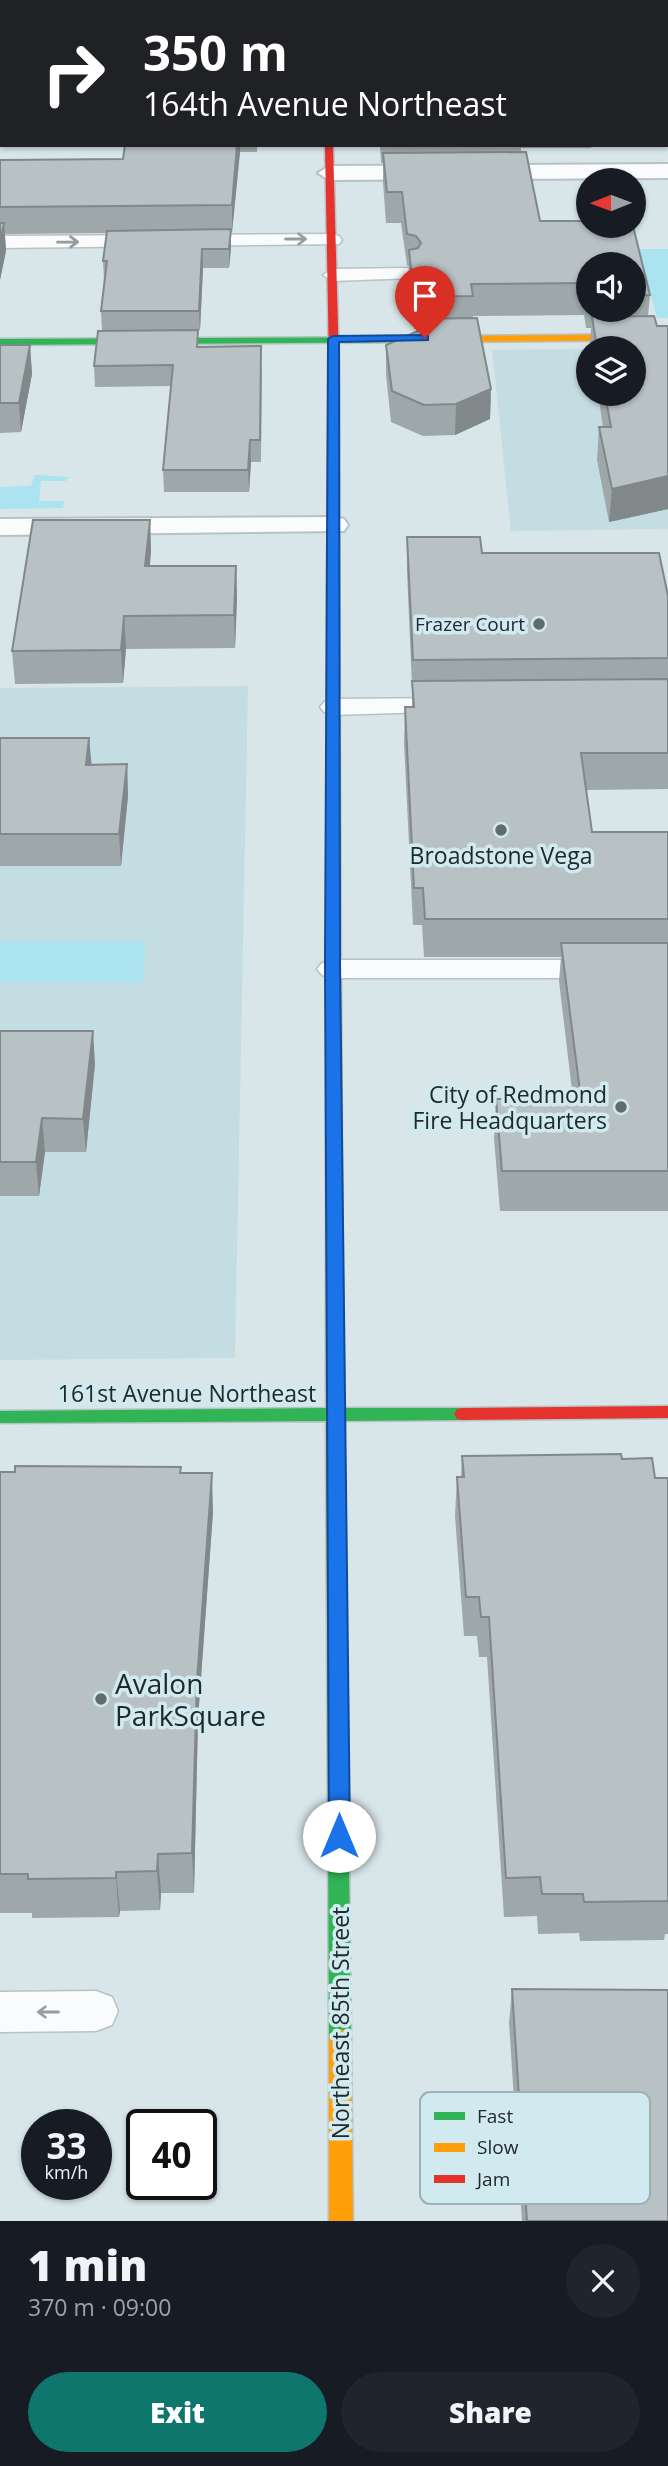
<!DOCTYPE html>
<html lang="en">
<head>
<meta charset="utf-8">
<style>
	:root { --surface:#171b24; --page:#20242c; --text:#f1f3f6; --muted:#9ea1a6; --accent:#0f766e }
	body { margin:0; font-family:"Open Sans",sans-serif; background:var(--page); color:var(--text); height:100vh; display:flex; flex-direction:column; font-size:26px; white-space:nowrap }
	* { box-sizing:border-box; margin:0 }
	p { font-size:23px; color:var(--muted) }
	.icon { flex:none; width:38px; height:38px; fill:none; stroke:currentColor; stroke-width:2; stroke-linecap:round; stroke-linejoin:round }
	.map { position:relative; height:2221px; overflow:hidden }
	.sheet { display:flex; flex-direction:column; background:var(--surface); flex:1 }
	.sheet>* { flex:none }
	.guide { position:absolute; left:0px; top:0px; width:668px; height:147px; box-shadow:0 2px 5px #0004; background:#202124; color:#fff; overflow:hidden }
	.needle { width:46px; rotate:269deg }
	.controls { position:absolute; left:576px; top:168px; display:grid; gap:14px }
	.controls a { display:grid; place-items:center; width:70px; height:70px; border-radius:50%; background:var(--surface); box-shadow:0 2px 5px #0004; font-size:35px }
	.speed { position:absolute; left:21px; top:2109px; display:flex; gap:14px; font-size:35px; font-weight:700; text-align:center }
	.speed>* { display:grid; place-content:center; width:91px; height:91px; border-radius:50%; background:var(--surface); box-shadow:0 2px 5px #0004; line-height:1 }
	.speed small { font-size:18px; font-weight:400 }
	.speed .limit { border:4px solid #111; border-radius:10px; background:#fff; color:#111 }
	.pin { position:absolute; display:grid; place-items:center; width:60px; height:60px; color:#fff; margin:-72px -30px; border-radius:50% 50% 50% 0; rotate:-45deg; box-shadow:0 0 7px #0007 }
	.pin .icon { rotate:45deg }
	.me { position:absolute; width:77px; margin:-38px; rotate:0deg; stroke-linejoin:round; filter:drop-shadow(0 0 5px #0008) }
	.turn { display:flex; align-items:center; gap:24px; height:147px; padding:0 28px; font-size:32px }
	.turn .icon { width:91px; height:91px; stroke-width:2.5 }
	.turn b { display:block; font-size:49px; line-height:60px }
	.round { display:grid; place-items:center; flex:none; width:74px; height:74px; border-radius:37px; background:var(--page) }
	.head { display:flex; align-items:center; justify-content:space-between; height:119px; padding:0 28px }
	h1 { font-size:42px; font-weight:800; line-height:52px }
	.button { display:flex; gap:14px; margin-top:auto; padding:14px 28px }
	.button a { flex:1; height:80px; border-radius:42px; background:var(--accent); color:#fff; font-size:28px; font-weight:800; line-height:80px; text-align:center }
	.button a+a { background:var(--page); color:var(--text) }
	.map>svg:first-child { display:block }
	.built { fill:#c4dde2; fill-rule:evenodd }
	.green { fill:#abe3f0 }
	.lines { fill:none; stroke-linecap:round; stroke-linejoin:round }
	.lane-casing { stroke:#b7c2c4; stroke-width:3 }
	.street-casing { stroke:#b7c2c4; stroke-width:4 }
	.fast-casing { stroke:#b7c2c4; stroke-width:3 }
	.slow-casing { stroke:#b7c2c4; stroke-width:3 }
	.jam-casing { stroke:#b7c2c4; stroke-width:3 }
	.lane { fill:#f9fbfc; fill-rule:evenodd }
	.street { fill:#f9fbfc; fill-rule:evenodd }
	.fast { fill:#30b455; fill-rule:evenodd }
	.slow { fill:#ff9f0a; fill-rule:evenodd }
	.jam { fill:#e5322d; fill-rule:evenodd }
	.wall { fill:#9ea7a9; fill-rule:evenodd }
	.shaded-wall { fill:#81888a }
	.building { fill:#b8c2c5; stroke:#81888a; stroke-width:2 }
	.oneway { stroke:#979c9e }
	.route { fill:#1a73e8; stroke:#114b97; stroke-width:2 }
	.poi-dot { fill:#606b6e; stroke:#d1eaf0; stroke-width:2.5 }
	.labels { text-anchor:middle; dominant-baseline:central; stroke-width:7; stroke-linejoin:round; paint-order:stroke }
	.far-poi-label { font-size:19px; fill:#20292b; stroke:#d1eaf0; text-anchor:end }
	.poi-label { font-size:23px; fill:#20292b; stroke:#d1eaf0 }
	.street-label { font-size:23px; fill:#20292b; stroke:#d1eaf0 }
	.near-poi-label { font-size:28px; fill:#20292b; stroke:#d1eaf0; text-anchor:start }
	.key { fill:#d1eaf0; stroke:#9cb0b5; stroke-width:2 }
	.key-label { font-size:19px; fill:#20292b }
</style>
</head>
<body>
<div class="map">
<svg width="668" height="2221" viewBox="0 0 668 2221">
	<rect width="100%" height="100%" fill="#d8e6e9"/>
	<path class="built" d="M668,348V529L511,531L492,350ZM588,348H634V394H588Z
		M248,686L235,1358L0,1360V688Z"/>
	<path class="green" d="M638,249H668V318H657Z
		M35,475L69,477L66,481H41L39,501H64L63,508L0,509V487L31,486Z
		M0,941H146L142,983H0Z"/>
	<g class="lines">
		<g class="lane-casing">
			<path id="lane" d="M332,234L339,236L342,240L339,244L0,248V236Z
				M408,268L415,270L418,274L415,278L333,281L323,275L333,269Z
				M453,698L462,701L466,706L462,711L333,715L324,712L320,707L324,702L333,699Z
				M332,960H668V978H332L322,975L317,969L322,963Z
				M96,1991L112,1997L118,2011L112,2025L96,2031L0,2032V1992Z"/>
		</g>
		<g class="street-casing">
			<path id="street" d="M308,0H328V2H308Z
				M2,12V25L0,26V13Z
				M668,164V178L329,180L318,173L329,166Z
				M334,517L344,519L348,525L344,531L0,535V519Z"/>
		</g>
		<g class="fast-casing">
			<path id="fast" d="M0,39H2V43H0Z
				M445,337L446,339L441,342L0,345V339Z
				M333,581L339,585L342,1188L334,1193L326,1188L327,585Z
				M335,1400L341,1401L344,1408H463L469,1409L472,1414L469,1419L463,1420L344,1421L351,2039L348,2046L340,2049L332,2046L329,2039L326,1421L0,1423V1411L326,1408L329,1401Z"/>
		</g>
		<g class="slow-casing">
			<path id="slow" d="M668,334V340L441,342L436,339L441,336Z
				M334,361L339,364V585L333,589L327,585L329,364Z
				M334,1183L342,1188L344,1406L341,1411H329L326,1406V1188Z
				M340,2029L348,2032L351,2039L353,2221H329V2039L332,2032Z"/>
		</g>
		<g class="jam-casing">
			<path id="jam" d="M325,145H333L339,364L334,367L329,364Z
				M668,1406V1418L463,1420L457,1419L454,1414L457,1409L463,1408Z"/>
		</g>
		<use href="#lane" class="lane"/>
		<use href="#street" class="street"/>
		<use href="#fast" class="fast"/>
		<use href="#slow" class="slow"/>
		<use href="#jam" class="jam"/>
	</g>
	<path class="wall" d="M360,0H668V97H667V2H360Z
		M125,145H257V152H240L232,232H231V248L229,268H203L200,330H198V347L262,368L261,462H251L249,492H164L163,470L171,386L95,387L94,366L102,331L101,311L104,280L103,261L107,233L5,234L6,251L0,280V160L123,159Z
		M380,145H592L591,148H521V152H526L540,221H588V226H633L650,295L648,316H654L657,326H668V509L609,522L597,460L599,427H603L598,394H634V348H590L591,328H586L584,315L473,316V318H477L491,389L490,419L455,435L423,436L391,422L386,375V345L416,332V329H414L408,281L409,266L407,265L401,223H386L383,182V163H381ZM588,264H634V310H588Z
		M0,345H30L32,374L21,432L0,433Z
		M150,520L151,551L150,566H236L237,598L235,648L126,649L123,683L15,684L12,651Z
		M407,537L668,596V789L586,790L592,832H668V1211H500L494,1138L496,1099H573L559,981L561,957H424L422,925H413L404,743L405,707H412V686L407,571Z
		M0,738H89L91,765L127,764L128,796L121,866H0Z
		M0,1031L95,1064L86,1152H45L39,1196H0Z
		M462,1456L622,1459L655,1478H668V1934H665L664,1940L580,1941L579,1933L538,1934L537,1916L504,1917L487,1657H479L477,1636H464L455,1516L457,1477H461Z
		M0,1472L181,1473L213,1512L198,1719L194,1893H161L160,1910L120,1911L119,1917L32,1918V1913H0Z
		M512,1989L668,2221H522L509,2023Z"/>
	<path class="shaded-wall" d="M237,145H240V152L232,232V205Z
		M4,223L6,251L0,280V242Z
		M231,229V248L229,268V249Z
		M202,249L203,268L200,330L199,311Z
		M30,345L32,374L21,432L19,403Z
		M491,389L490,419L455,435L456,404Z
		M250,440L251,462L249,492L248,470Z
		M668,476V509L609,522L612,489Z
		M150,520L151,551L146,599L145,566Z
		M236,566L237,598L235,648L234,615Z
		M124,616L126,649L123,683L121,650Z
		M89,738L92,769L86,765Z
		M127,764L128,796L121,866L119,834Z
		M93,1031L95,1064L86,1152L83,1119Z
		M42,1118L45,1152L39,1196L36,1162Z
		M212,1473L213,1512L198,1719L194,1893L192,1853L197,1680Z
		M158,1854L161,1893L160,1910L157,1871Z
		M116,1872L120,1911L119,1917L116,1878Z"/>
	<path class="building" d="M75,0H275V2H74Z
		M362,0H668V12L667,19V2H379L362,1Z
		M667,24H668V75H667Z
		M125,145H237L232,205L0,207V160L123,159Z
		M526,152L540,221H588V226H633L650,295L634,296V264H588V294L586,283L471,284L473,296L414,297L409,250L418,248L421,243L416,236L407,234L402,192H387L383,153Z
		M0,223H4L0,242Z
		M231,229L229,249H202L199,311H101L107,261H103L107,231Z
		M654,316L657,326H668V476L612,489L599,427H611L605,394H634V348H597L592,317Z
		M477,318L491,389L456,404L424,405L392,391L386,345L418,331L417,319Z
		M198,330L197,347L261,346L260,440H250L248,470H163L173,365L94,366L98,331Z
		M0,345H30L19,403H0Z
		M33,520H150L145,566H236L234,615L124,616L121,650L12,651Z
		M407,537H480L482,553H659L668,596V658L413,660Z
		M668,679V753H581L592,832H668V919H425L423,888H414L405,707H414L412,681Z
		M0,738H89L86,765L127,764L119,834H0Z
		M561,943H668V1171H502L496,1099H581Z
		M0,1031H93L83,1119L42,1118L36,1162H0Z
		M621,1454L622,1459L652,1458L655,1478H668V1901L584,1902L583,1894H542L540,1877L506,1878L489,1617H481L479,1597H466L457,1477H464L462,1456Z
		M15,1466L181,1467L180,1473H212L197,1680L192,1853L158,1854L157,1871L116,1872V1878L28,1879V1874H0V1472H15Z
		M512,1989L668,1990V2221H527Z"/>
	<defs><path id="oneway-shaft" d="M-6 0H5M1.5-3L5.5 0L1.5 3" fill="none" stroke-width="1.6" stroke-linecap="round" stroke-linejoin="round" transform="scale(1.75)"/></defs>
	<g class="oneway">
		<use href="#oneway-shaft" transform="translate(296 239)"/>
		<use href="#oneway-shaft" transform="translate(68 242) rotate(-1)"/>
		<use href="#oneway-shaft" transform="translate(48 2012) rotate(180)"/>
	</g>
	<path class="route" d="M425,335L428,336V340L339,342L340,960L350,1836L347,1842L339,1845L332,1842L329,1836L325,960L328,339L333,336Z"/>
	<g class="poi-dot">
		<circle cx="539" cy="624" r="7"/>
		<circle cx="501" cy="830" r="7"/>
		<circle cx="621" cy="1107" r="7"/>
		<circle cx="101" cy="1699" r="7"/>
	</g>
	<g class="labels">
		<g class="far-poi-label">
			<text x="525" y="624">Frazer Court</text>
		</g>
		<g class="poi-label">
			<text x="501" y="855">Broadstone Vega</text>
			<text x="607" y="1094" text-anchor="end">City of Redmond<tspan x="607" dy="26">Fire Headquarters</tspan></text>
		</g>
		<g class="street-label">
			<text x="187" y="1393">161st Avenue Northeast</text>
			<text transform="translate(340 2023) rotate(-90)">Northeast 85th Street</text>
		</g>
		<g class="near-poi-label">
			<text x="115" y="1683">Avalon<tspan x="115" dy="32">ParkSquare</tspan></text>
		</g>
	</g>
	<rect x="420" y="2092" width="230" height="112" rx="10" class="key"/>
	<rect x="434" y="2112" width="31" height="8" fill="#30b455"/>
	<rect x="434" y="2143" width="31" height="9" fill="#ff9f0a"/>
	<rect x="434" y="2175" width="31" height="8" fill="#e5322d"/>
	<g class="key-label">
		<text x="477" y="2123">Fast</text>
		<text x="477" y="2154">Slow</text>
		<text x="477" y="2186">Jam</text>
	</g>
</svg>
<div class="controls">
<a><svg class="needle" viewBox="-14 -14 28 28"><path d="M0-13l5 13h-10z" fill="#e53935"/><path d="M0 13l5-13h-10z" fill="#9ea1a6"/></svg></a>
<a><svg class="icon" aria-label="sound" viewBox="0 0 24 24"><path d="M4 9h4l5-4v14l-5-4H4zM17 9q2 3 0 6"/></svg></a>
<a><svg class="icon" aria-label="layers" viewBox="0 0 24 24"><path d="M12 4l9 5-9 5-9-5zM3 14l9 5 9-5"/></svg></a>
</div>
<div class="speed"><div>33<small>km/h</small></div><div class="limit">40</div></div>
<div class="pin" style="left:425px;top:338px;background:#d93025"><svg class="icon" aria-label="arrive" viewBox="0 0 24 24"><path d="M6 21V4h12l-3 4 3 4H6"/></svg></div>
<svg class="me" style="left:339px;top:1836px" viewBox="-20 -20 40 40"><circle r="19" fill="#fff"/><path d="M0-13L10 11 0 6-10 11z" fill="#1a73e8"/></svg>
<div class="guide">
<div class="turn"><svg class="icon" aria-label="right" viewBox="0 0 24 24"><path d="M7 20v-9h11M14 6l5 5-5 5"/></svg><div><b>350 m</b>164th Avenue Northeast</div></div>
</div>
</div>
<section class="sheet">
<div class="head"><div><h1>1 min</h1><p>370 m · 09:00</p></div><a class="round"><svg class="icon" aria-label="close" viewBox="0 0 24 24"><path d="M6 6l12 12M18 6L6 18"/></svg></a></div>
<div class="button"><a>Exit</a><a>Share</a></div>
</section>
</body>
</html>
